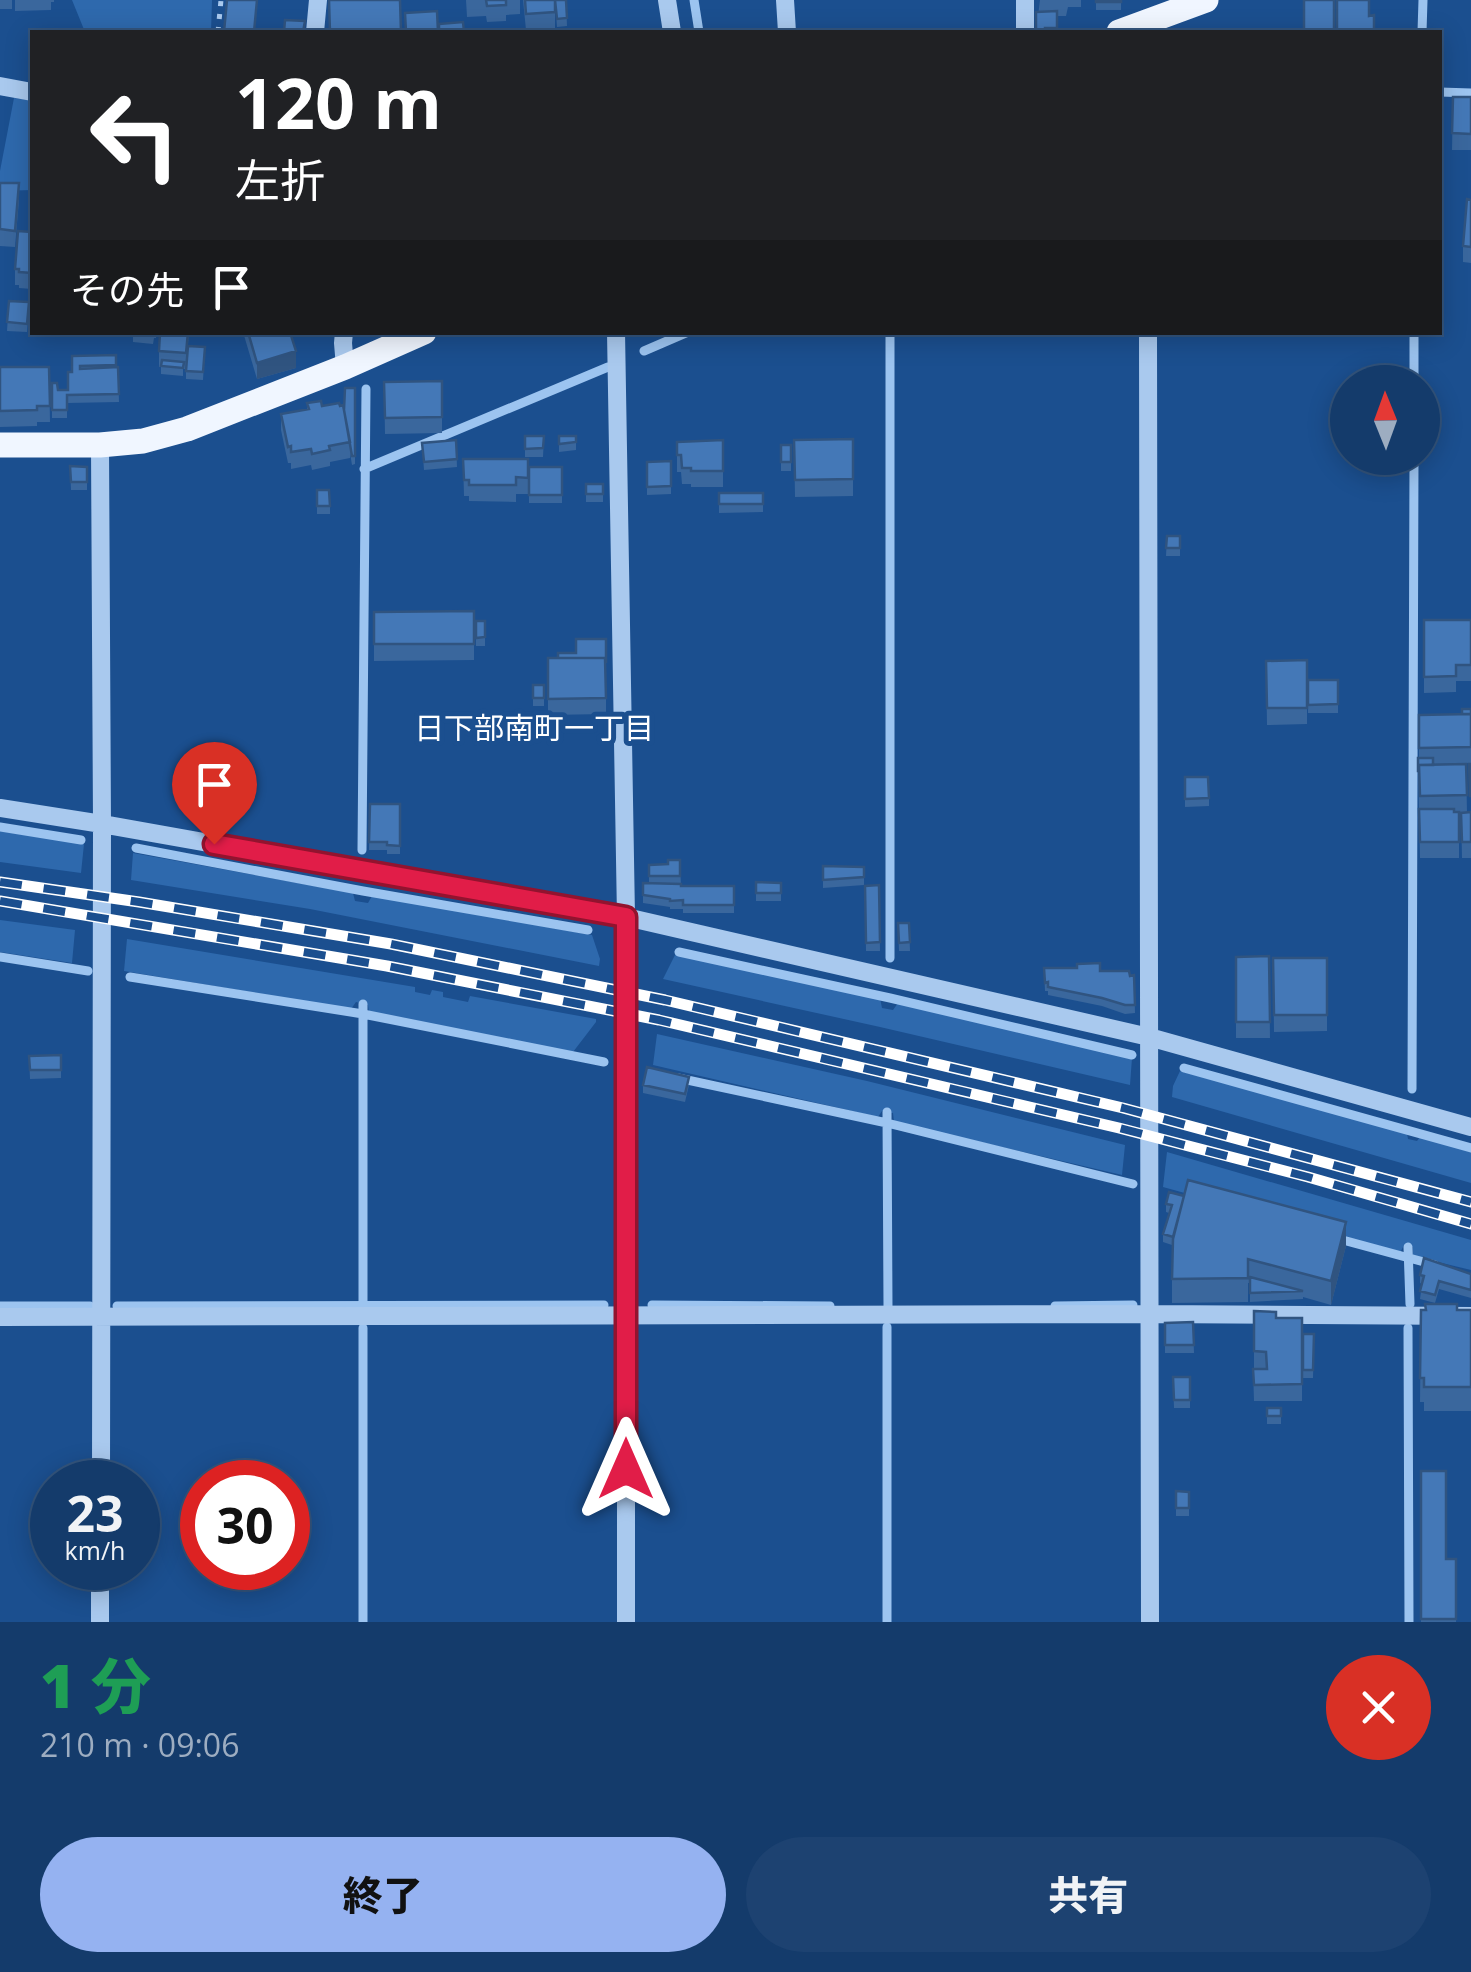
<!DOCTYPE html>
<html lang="ja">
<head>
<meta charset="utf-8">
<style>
	:root { --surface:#143b6b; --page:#1d4271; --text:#f1f3f6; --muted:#9dadc1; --line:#33557e; --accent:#95b2f1 }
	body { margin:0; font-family:"Open Sans","Noto Sans JP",sans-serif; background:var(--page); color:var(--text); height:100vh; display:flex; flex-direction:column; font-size:38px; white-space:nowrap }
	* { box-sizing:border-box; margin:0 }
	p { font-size:32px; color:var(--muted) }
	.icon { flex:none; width:55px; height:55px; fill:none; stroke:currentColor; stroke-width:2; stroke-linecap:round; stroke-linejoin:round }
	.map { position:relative; height:1622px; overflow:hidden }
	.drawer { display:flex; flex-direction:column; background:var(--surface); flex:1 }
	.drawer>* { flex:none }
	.top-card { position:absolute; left:30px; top:30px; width:1412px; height:305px; border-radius:0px; box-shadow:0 5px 25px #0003,0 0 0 2px var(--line); background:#202124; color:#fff; overflow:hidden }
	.needle { width:65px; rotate:359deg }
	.controls { position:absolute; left:1330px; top:365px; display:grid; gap:20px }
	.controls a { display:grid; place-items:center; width:110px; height:110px; border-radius:50%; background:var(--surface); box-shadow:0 5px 25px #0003,0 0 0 2px var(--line); font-size:50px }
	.speed { position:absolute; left:30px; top:1460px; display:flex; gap:20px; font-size:50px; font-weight:700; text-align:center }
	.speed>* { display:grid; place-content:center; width:130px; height:130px; border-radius:50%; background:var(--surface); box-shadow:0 5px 25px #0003,0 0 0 2px var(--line); line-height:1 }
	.speed small { font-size:25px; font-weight:400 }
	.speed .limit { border:15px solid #d22; background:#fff; color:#111 }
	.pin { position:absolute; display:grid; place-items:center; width:85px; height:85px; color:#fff; margin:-102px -42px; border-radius:50% 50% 50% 0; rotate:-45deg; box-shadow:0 0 10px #0007 }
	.pin .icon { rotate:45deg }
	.me { position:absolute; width:110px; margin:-55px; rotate:0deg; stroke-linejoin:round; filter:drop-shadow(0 0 8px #0008) }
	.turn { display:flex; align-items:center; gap:35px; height:210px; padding:0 40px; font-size:45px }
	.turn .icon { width:130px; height:130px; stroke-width:2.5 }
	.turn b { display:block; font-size:70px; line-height:85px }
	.then { display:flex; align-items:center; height:95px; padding:0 40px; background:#0003; gap:20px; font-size:38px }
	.round { display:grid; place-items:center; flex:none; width:105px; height:105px; border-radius:52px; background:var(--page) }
	.overview { display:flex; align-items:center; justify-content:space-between; height:170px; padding:0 40px }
	h1 { font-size:60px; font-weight:800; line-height:75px; color:#1e9e55 }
	.cta { display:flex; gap:20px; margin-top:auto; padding:20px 40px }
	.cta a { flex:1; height:115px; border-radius:60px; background:var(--accent); color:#111; font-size:40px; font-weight:800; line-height:115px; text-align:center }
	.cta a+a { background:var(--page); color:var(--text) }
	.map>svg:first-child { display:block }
	.green { fill:#2e69ad }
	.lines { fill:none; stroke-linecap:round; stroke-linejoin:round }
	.stream { stroke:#9cc4f0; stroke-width:9 }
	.path { stroke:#a9c9ee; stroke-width:5; stroke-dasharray:5 8; stroke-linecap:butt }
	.minor { stroke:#a9c9ee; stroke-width:18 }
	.major { stroke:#f0f6ff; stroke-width:25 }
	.rail-casing { stroke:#fff; stroke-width:11 }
	.rail { stroke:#1b4f8f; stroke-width:8; stroke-dasharray:22; stroke-linecap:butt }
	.wall { fill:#3a679d }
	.shaded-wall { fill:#305480 }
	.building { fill:#4478b7; stroke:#305480; stroke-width:2.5 }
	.route-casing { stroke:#92132f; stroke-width:25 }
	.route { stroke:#e11d48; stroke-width:18 }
	.labels { text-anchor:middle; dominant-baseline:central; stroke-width:10; stroke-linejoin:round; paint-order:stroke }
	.neighbourhood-label { font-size:30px; fill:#fff; stroke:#1b4f8f }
</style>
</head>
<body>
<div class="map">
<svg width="1471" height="1622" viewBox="0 0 1471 1622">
	<rect width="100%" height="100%" fill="#1b4f8f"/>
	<path class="green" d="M72,0H212L211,32H85Z
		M14,98L32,100V190L0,191V171Z
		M0,831L84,844L81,873L0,862Z
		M133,853L353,893L355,901L368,903L372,896L592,935L600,959L599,966L310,909L131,880Z
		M0,920L75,930L72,963L0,952Z
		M127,939L415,987V992L430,995L432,990L443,992V997L468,1002L470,996L596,1019V1022L573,1052L369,1013L368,1005L356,1002L351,1009L124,971Z
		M676,953L880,998L882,1008L893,1010L898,1003L1132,1058L1130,1085L880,1027L663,979Z
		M657,1034L867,1081L1125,1145L1122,1175L894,1122L893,1113L882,1111L878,1117L653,1065Z
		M1180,1071L1407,1133L1408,1139L1417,1141L1420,1137L1471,1151V1183L1172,1097L1173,1086Z
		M1167,1152L1471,1240V1270L1413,1256V1247L1404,1245L1400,1253L1163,1187Z"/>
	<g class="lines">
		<path class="stream" d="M694,0L699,32
			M1422,32L1423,0
			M1440,92L1471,93
			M644,351L688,332
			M1414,382V332
			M364,469L608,367
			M0,827L81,840
			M136,848L363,891L588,930
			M362,850L366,389
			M679,952L890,998L1132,1055
			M0,957L88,971
			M890,958V332
			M130,977L363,1014L604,1062
			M363,1004V1305
			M1184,1068L1471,1148
			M678,1078L887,1123L1133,1184
			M1412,1089L1414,458
			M887,1112L888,1307
			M1339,1239L1435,1265
			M1408,1247L1410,1304
			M652,1305L830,1306
			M0,1306H90
			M117,1306L604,1305
			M1055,1306L1133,1305
			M363,1328V1622
			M1408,1328L1409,1622
			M887,1622V1327"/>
		<path class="path" d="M218,32L221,0"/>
		<path class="minor" d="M667,0L672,32
			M785,0L787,32
			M1025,0V32
			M315,32L318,0
			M0,86L32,92
			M344,332L343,343L345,367
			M616,332L626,917V1622
			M1148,332L1150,1622
			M100,445L102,824L101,1482
			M0,808L102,824L626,917L1149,1037L1471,1127
			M0,1317L1151,1314L1471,1316
			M100,1622V1568"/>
		<path class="major" d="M1119,32L1206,0
			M0,445H100L143,441L187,429L345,367L424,332"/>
		<g class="rail-casing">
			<path id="rail" d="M0,882L139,902L391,944L665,1000L1123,1108L1471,1202
				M0,901L387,966L659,1020L1119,1128L1308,1177L1471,1224"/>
		</g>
		<use href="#rail" class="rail"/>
	</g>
	<path class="wall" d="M0,0H12V9H0Z
		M15,0H54V2H51V10L15,11Z
		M466,0H520V14L506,15V21L487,22L486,16L467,17Z
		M523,0H555V28L526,30Z
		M555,0H566L567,26L557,27Z
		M1040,0H1081V7H1068L1066,16H1057V32H1036Z
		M1096,0H1121V10H1096Z
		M1453,97H1471V150H1452Z
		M0,183L19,200L15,247L0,246Z
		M1471,200V263L1463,262V246Z
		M32,232V289L19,288V285H15V269Z
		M9,301L29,302L27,332L7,331Z
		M129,332H157L156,338H154L153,344L133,342V336H129Z
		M189,332L186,369H183V376L161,374V367H159V351Z
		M243,332H290L296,368L257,379Z
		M205,347L203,380L186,379V371Z
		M116,355V367H118L119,402L67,403V418H52V383L58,390H68L72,372V356Z
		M0,367H49L50,422H37V426L0,427Z
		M442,381V433L385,434L384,382Z
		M355,388V464L352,465L350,453V458L330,462V466L312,470L311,465L291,469V463H288L281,430V414L307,409V403L322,406L343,405Z
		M525,436H544L543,457H525Z
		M559,436H576V450L559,452Z
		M853,439V496L795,497L794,440Z
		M456,440L457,467L424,470L422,443Z
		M723,440V487H691V484H682L681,472H677V442Z
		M781,445H791V471H781Z
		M463,459H528V494H516V502L469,501V496H464Z
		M671,461V494L647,495V462Z
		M70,466L87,467V490H71Z
		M529,467H562V503H529Z
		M586,484H603V502H586Z
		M317,490L330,506V514H317Z
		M719,493H763V512L719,513Z
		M1167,536H1180V556H1166Z
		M474,611V660L374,661V612Z
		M1424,620H1471V681H1456V692L1424,693Z
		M476,621L485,637V646H476Z
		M606,639V714L548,715V658H558L576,653Z
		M1307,660V724L1267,725L1266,661Z
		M1308,680H1338V713H1308Z
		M533,685H544V706H533Z
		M1471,709V763L1433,764H1466L1467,812H1459V858H1420L1418,766L1419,758V715L1462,714Z
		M1185,777L1209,798V806L1185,807Z
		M370,804H400V854H387V850H369Z
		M1471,812V858H1462L1461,813Z
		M680,860L681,886H734V913H683V909H670V907L643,903V883H649V865L668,864Z
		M823,866L864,867V885L823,888Z
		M756,882L781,883V901H756Z
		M879,885L880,951H866L865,886Z
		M898,923H909L910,951H899Z
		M1269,956L1270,1038H1236V957Z
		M1273,958H1327V1031L1274,1032Z
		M1044,968L1100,971L1134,975L1135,1013L1125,1014L1102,1006L1048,995V991H1045Z
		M29,1056L61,1070V1078L30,1079Z
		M643,1085H689L685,1102L643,1093Z
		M1166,1204L1346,1246L1331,1305L1303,1297V1299L1250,1302V1283H1248V1302L1172,1303V1245L1163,1242V1234L1169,1213L1166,1212Z
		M1471,1274V1298L1439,1289L1435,1303L1420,1299L1422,1284L1420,1283V1275Z
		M1421,1310H1471V1411H1424V1402H1420Z
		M1254,1311L1276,1318H1302V1401H1254L1253,1369H1266L1254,1368Z
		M1193,1322L1194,1353H1165V1323Z
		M1303,1334H1314L1313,1378H1303Z
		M1173,1377H1190V1408H1174Z
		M1267,1408H1281V1424H1267Z
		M1421,1471L1446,1559H1456V1622H1421Z
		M1176,1491L1189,1492V1516H1176Z"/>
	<path class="shaded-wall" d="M296,351V368L257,379V363Z
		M1346,1222V1246L1331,1305V1281Z"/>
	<path class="building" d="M227,0H257L254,32H224Z
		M329,0H400L401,32H330Z
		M486,0H506V5L487,6Z
		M525,0H555V12L526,14Z
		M555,0H566L567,18L557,19Z
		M1096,0H1121V2H1096Z
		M1304,0H1334V32H1304Z
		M1337,0H1369V16L1374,15V32H1337Z
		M437,11L438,32H406L405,13Z
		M1057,11V28H1045V32H1036V12Z
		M285,20L305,21L303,32H284Z
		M463,22L464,32H439V24Z
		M522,29V32H507V30Z
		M1453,97H1471V134L1452,133Z
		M0,183H19L15,231L0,229Z
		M1467,199L1471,200V247L1463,246Z
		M18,231L32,232V273L19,272V269H15Z
		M9,301L29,302L27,324L7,322Z
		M133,332H153V335L133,334Z
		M160,332H188L186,353L159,351Z
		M248,332H290L296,351L257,363Z
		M188,346L205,347L203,372L186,371Z
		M116,355V365L80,366V369L118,367L119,394L67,395V410H52V383H57L58,390H68V372H72V356Z
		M162,360L184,362L183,368L161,366Z
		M0,367H49L50,406H37V410L0,411Z
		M442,381V417L385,418L384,382Z
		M345,388H355V456H352L344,410Z
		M321,401L322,406L339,403L340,406L343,405L350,442L329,446L330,450L312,454L311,449L291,452V446L288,447L281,414L309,409L307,403Z
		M525,436H544L543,448L525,449Z
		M559,436H576V442L559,444Z
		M853,439V479L795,480L794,440Z
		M456,440L457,459L424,462L422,443Z
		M723,440V471H691V468H682L681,455H677V442Z
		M781,445H791V462H781Z
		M463,459H528V478L516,477V485H469V480H464Z
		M671,461V486L647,487V462Z
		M70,466L87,467V482H71Z
		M529,467H562V495H529Z
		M586,484H603V494H586Z
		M317,490H329L330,506H317Z
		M719,493H763V504H719Z
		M1167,536H1180V548H1166Z
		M474,611V644H374V612Z
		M1424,620H1471V665H1456V676L1424,677Z
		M476,621H485V637L476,638Z
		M576,639H606V663L605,658H558V653H576Z
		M548,658H605L606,698L548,699Z
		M1307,660V708H1267L1266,661Z
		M1308,680H1338V704L1308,705Z
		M533,685H544V698H533Z
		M1462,709H1471V714H1462Z
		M1471,714V747L1419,748V715Z
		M1418,758H1433V765H1419V771H1418Z
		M1466,764L1467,795L1420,796L1419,765Z
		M1469,764H1471V796H1470Z
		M1185,777H1208L1209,798L1185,799Z
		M370,804H400V846L387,845V842H369Z
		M1419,809H1454V812H1459V842H1420Z
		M1471,812V842H1462L1461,813Z
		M668,860H680V876H649V865L668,864Z
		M823,866L864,867V877L823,880Z
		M756,882L781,883V893H756Z
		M643,883L681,884V886H734V905H683V900L670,901V899L643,895Z
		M879,885L880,942L866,943L865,886Z
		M898,923H909L910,942L899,943Z
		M1269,956L1270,1022H1236V957Z
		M1273,958H1327V1015H1274Z
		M1100,963V971H1129L1130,976L1134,975L1135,1005H1125L1102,998L1048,987V982L1045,983L1044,968H1077V964Z
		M61,1055V1070H30L29,1056Z
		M647,1067L689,1077L685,1094L643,1085Z
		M1188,1180L1346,1222L1331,1281L1248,1259V1278L1172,1279L1173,1239Z
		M1169,1192L1184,1196L1173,1237L1163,1234L1172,1205L1166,1204Z
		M1424,1258L1471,1274V1290L1439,1281L1435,1295L1420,1291L1424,1276L1420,1275Z
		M1250,1277L1303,1291L1250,1293Z
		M1425,1304H1457V1310H1471V1387H1424V1378H1420L1421,1310H1426Z
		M1254,1311L1276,1312V1318H1302V1384L1254,1385L1253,1369H1267L1266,1352L1254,1351Z
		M1193,1322L1194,1345H1165V1323Z
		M1303,1334H1314L1313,1370H1303Z
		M1173,1377H1190V1400H1174Z
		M1267,1408H1281V1416H1267Z
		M1421,1471H1446V1559H1456V1619H1421Z
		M1176,1491L1189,1492V1508H1176Z"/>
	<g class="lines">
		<g class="route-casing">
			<path id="route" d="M214,844L626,917V1469"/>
		</g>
		<use href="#route" class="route"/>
	</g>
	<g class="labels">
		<g class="neighbourhood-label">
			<text x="534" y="727">日下部南町一丁目</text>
		</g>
	</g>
</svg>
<div class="controls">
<a><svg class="needle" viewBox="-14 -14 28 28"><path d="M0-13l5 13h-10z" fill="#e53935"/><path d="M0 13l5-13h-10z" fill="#9dadc1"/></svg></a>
</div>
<div class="speed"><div>23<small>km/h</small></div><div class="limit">30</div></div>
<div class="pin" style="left:214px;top:844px;background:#d93025"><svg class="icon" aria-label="arrive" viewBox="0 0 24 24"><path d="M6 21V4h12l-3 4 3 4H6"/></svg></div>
<svg class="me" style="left:626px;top:1469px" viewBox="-20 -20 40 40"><path d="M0-17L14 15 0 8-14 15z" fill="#e11d48" stroke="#fff" stroke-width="4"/></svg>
<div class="top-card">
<div class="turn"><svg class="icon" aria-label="left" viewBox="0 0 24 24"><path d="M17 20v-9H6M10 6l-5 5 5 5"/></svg><div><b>120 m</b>左折</div></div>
<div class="then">その先<svg class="icon" aria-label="arrive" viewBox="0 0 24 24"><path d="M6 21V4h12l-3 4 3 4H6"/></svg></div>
</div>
</div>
<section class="drawer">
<div class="overview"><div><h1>1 分</h1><p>210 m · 09:06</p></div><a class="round" style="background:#d93025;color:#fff"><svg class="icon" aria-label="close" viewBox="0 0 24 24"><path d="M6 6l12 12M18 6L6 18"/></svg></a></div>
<div class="cta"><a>終了</a><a>共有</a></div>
</section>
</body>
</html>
